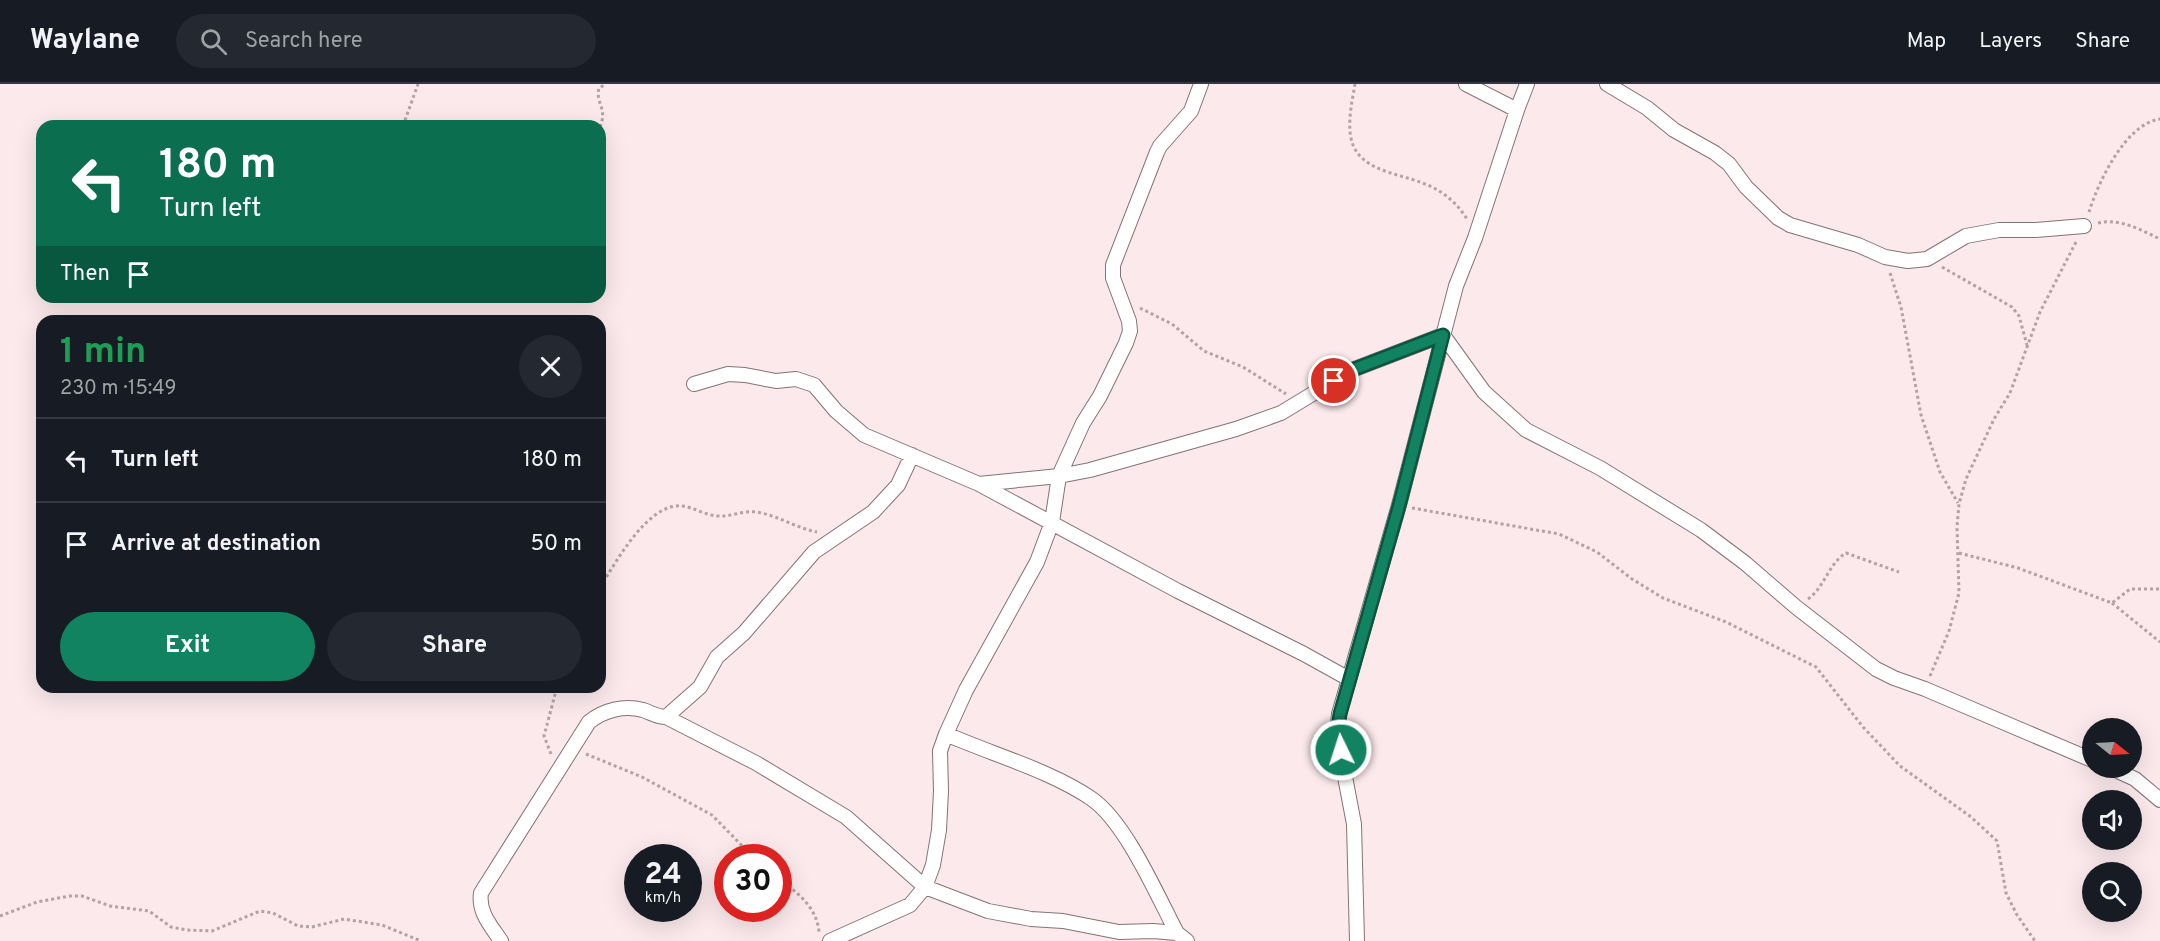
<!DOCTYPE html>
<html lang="en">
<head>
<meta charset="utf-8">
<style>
	:root { --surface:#171b24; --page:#242831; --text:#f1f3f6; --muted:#9ea1a6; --line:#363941; --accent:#118361 }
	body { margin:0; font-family:Overpass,sans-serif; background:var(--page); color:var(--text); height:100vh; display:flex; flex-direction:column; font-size:22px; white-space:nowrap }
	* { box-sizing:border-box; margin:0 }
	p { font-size:20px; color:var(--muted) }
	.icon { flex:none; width:33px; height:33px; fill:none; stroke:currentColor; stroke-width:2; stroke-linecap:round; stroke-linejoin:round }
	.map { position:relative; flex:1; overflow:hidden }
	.drawer { position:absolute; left:36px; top:231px; width:570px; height:378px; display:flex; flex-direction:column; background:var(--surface); border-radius:18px; box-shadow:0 6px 24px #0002 }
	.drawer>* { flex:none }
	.guide { position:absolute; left:36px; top:36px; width:570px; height:183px; border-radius:18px; box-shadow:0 6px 24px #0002; background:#0b6e4f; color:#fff; overflow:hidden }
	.needle { width:39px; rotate:108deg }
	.fabs { position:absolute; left:2082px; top:634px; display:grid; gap:12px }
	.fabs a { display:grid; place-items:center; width:60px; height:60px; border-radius:50%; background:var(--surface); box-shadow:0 6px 24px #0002; font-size:30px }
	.speed { position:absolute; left:624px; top:760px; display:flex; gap:12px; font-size:30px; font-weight:700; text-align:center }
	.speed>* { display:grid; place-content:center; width:78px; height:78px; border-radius:50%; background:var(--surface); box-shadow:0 6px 24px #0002; line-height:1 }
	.speed small { font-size:15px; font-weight:400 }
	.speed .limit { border:9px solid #d22; background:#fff; color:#111 }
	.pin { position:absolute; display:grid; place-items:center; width:51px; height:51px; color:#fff; margin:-26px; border:3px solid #fff; border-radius:50%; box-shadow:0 2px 6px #0007 }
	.me { position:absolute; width:66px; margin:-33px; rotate:356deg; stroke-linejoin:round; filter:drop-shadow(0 0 4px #0008) }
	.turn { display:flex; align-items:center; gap:21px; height:126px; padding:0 24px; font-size:27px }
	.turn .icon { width:78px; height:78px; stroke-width:2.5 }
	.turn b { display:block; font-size:42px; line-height:51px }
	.then { display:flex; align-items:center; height:57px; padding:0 24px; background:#0003; gap:12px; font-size:22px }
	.round { display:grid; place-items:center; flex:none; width:63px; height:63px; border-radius:32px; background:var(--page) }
	.headline { display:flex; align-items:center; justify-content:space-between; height:102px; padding:0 24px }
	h1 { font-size:36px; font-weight:700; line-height:45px; color:#1e9e55 }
	.cta { display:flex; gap:12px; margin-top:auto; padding:12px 24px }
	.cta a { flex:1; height:69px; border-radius:36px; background:var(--accent); color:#fff; font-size:24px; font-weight:700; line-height:69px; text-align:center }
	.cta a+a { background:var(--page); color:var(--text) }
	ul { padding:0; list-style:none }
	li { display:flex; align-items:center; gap:18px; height:84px; padding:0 24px; border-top:2px solid var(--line) }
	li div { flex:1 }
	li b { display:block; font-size:22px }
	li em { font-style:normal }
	header { display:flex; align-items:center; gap:36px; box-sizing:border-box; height:84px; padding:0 30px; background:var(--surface); border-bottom:2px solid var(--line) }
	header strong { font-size:28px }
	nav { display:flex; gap:33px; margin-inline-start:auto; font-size:21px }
	.search { width:420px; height:54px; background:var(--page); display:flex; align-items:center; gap:15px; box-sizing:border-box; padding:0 21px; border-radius:33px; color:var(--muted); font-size:22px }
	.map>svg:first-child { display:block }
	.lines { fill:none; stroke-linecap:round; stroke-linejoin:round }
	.street-casing { stroke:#837375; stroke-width:16 }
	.path { stroke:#b1a3a4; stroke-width:3; stroke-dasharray:3 3; stroke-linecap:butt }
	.street { stroke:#fff; stroke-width:14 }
	.route-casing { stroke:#0b553f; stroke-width:15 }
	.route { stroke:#118361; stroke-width:10 }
</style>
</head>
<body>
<header>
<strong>Waylane</strong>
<div class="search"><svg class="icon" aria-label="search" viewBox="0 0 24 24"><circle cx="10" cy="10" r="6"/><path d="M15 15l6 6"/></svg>Search here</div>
<nav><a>Map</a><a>Layers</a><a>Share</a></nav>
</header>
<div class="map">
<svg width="2160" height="857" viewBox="0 0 2160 857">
	<rect width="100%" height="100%" fill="#fbe9eb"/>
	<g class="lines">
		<g class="street-casing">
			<path id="street" d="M1466,0L1517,26
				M1607,0L1647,24L1674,46L1715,69L1729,80L1746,103L1778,134L1790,141L1858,161L1885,173L1908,177L1927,175L1966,152L1999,146H2036L2084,142
				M694,300L728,290L745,291L776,297L796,295L814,301L836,327L864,351L979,400L1178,507L1304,570L1349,595
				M979,400L1059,392L1090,386L1236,345L1281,329L1352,286L1443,251L1484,308L1526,346L1600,384L1701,446L1745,479L1796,523L1876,585L1894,594L1925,605L2092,676
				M666,633L756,679L846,733L925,803L988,827L1031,835L1063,837L1119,848L1153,847L1177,849L1187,857
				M946,650C991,670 1052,687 1092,715C1126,739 1157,811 1177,849
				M2111,684L2135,695L2160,716
				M501,857C491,842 478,828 481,809L589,638C604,626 624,621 643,626C652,629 657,633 666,633L700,603L717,573L744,549L814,468L873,428L898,401L912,371
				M830,857L910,821L925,803L933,781L939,746L941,707L940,667L946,650L966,606L1037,478L1052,438L1059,392L1083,339L1100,312L1126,259L1130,247L1129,237L1113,194V181L1157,68L1160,62L1191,27L1201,0
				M1357,857L1354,740L1337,651L1339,630L1399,421L1456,202L1475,154L1517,26L1527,0"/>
		</g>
		<path class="path" d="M1355,0C1352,18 1346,43 1353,61C1364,88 1402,90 1425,100C1443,107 1457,119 1467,135
			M403,42L418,0
			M600,43C608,24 595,19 599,4L606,0
			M2089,128C2098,99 2125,40 2160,35
			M2098,139C2120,134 2141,146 2160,155
			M1942,183L2012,223L2019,232L2027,261
			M1890,189L1901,223L1921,331L1940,388L1958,419
			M1140,224L1172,240L1204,267L1243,283L1286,310
			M1412,424L1559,450L1597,468L1632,495L1663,514L1726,538L1816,583L1863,643L1900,682L1971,733L1997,757L2006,809L2017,831L2035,857
			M1959,469L2018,484L2112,519L2130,505H2160
			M600,503C617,477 648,418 683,422C695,424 707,432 719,432C731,433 743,426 756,428C777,431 796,444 817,448
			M1808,515C1825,503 1828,480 1846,469L1899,488
			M2112,519L2160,558
			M1930,592L1949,547L1959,509L1957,443L1959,420L1966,395L1994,335L2010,309L2040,228L2077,156
			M551,670L544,652L557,603
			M586,670L642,693L712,731L754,774
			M778,795C798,808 817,824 819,848
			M0,832L37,818L70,812H82L110,822L149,827L171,843L187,846L212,847L260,827L273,829L298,842L312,843L344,835L382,841L421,857"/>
		<use href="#street" class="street"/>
	</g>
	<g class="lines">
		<g class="route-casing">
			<path id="route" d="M1334,297L1352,286L1443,251L1399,422L1340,630L1337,651L1341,666"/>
		</g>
		<use href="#route" class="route"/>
	</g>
</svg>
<div class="fabs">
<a><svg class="needle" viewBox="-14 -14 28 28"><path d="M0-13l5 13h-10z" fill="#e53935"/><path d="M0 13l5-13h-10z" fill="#9ea1a6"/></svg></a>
<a><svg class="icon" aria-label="sound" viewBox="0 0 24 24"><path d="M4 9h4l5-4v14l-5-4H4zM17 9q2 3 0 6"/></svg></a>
<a><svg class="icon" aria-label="search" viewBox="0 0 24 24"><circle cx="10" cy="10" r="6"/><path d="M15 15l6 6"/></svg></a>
</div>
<div class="speed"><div>24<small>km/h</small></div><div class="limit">30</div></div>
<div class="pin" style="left:1334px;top:297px;background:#d93025"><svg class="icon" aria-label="arrive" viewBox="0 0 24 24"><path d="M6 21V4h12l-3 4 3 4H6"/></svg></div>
<svg class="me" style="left:1341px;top:666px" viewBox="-20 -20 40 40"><circle r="17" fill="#118361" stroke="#fff" stroke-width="3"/><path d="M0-11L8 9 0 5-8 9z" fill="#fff"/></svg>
<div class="guide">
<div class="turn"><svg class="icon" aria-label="left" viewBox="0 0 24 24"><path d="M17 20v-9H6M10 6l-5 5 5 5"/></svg><div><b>180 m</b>Turn left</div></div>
<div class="then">Then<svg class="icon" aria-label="arrive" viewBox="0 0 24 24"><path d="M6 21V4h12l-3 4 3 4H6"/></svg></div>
</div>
<section class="drawer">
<div class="headline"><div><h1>1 min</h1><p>230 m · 15:49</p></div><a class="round"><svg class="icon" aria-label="close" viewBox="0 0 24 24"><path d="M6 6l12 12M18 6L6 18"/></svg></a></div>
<ul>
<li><svg class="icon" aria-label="left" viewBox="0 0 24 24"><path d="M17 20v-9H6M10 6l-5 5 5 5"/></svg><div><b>Turn left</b></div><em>180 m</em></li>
<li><svg class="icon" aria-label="arrive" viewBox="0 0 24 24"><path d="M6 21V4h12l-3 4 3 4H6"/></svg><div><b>Arrive at destination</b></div><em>50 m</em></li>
</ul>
<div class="cta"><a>Exit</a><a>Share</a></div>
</section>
</div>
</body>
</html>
